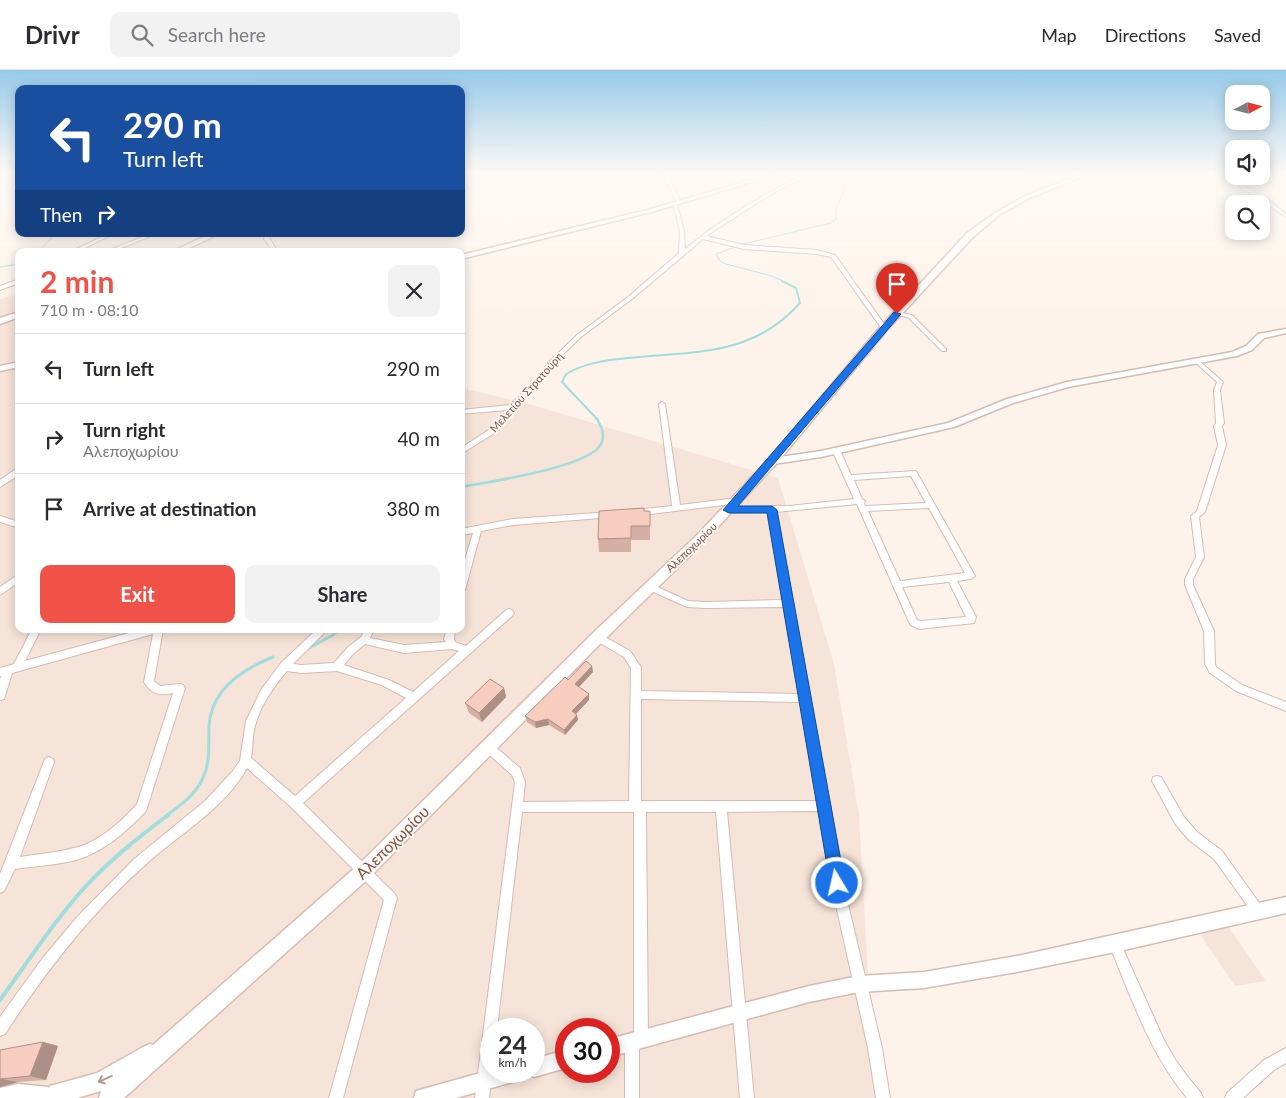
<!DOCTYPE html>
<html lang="en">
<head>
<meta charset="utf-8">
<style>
	:root { --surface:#fff; --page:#f2f2f3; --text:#2b2b33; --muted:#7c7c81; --line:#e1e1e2; --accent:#f15247 }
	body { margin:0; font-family:Lato,sans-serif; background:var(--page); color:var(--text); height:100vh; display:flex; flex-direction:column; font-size:19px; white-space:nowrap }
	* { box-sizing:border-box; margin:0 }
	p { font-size:16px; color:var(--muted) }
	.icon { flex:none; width:28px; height:28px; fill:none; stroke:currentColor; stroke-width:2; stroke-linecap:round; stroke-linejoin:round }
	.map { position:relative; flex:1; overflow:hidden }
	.panel { position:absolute; left:15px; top:178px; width:450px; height:385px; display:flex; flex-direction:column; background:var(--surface); border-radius:10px; box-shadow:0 2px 12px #0003 }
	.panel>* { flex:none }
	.guide { position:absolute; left:15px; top:15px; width:450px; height:152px; border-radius:10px; box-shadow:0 2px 12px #0003; background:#1a4fa0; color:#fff; overflow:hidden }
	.needle { width:32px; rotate:83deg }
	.buttons { position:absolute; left:1225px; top:15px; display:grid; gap:10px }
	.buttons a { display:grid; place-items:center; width:45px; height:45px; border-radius:10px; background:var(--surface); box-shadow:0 2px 12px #0003; font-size:25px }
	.speed { position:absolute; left:480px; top:948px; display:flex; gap:10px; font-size:25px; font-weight:700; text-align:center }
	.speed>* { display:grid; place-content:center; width:65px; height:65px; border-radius:50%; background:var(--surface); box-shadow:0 2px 12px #0003; line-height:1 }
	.speed small { font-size:12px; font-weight:400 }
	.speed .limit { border:8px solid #d22; background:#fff; color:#111 }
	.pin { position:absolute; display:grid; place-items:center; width:42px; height:42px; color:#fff; margin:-51px -21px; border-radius:50% 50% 50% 0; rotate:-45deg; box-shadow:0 0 5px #0007 }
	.pin .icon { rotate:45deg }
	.me { position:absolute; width:55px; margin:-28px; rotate:351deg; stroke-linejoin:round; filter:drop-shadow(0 0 4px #0008) }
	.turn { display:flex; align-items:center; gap:18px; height:105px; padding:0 25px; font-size:22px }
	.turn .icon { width:65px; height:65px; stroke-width:2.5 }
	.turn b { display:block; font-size:35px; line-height:42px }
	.then { display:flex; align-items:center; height:48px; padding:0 25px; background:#0003; gap:10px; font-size:19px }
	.round { display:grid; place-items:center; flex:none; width:52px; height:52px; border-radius:10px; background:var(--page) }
	.summary { display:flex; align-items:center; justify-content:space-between; height:85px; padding:0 25px }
	h1 { font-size:30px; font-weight:700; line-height:38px; color:var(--accent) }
	.action { display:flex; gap:10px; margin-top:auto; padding:10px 25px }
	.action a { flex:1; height:58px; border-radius:10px; background:var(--accent); color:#fff; font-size:20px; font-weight:700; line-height:58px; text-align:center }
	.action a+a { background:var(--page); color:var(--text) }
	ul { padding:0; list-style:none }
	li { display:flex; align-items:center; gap:15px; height:70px; padding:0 25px; border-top:1px solid var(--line) }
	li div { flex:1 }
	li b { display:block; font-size:19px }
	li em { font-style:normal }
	header { display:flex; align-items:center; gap:30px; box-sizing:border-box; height:70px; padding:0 25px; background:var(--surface); border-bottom:1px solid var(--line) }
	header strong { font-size:24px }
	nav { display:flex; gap:28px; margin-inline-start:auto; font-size:18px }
	.search { width:350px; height:45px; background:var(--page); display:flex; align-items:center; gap:12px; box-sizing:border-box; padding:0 18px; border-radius:10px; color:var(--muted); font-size:19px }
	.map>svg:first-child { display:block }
	.residential { fill:#f7e4d8; fill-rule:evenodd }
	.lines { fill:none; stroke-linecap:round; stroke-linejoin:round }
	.stream-far4 { stroke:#a1dddd; stroke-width:1 }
	.stream-far3 { stroke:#a1dddd; stroke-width:2 }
	.stream-far2 { stroke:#a1dddd; stroke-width:2.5 }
	.stream-far1 { stroke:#a1dddd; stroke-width:3 }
	.stream { stroke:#a1dddd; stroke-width:4 }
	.minor-casing { stroke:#d5bbb1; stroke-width:2 }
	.tertiary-casing { stroke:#d5bbb1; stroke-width:3 }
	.secondary-casing { stroke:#dabcb0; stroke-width:3 }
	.minor { fill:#fff; fill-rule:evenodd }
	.tertiary { fill:#fff; fill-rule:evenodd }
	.secondary { fill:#fff; fill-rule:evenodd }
	.wall { fill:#d4b0a4 }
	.shaded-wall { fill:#ac9086 }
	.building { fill:#f6cdbf; stroke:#ac9086 }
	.oneway { stroke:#b19892 }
	.route { fill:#1a73e8; stroke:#114b97 }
	.labels { text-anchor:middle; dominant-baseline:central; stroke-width:4; stroke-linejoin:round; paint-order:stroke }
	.far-street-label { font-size:11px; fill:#7d544a; stroke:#fff8f3 }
	.near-street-label { font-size:16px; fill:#7d544a; stroke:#fff8f3 }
</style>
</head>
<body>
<header>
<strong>Drivr</strong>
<div class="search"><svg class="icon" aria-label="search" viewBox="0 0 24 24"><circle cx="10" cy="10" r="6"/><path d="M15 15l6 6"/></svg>Search here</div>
<nav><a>Map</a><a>Directions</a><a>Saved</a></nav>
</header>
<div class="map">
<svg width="1286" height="1028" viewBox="0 0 1286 1028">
	<rect width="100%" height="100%" fill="#fef3ea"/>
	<path class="residential" d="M19,224V559H461V318L529,334L778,408L834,594L859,745L875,1028H0V229ZM491,959H534V1001H491ZM566,959H609V1001H566Z
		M1226,853L1266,911L1235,916L1197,860Z"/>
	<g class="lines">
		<path class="stream-far4" d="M39,181L55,164
			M0,197L19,194
			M785,212L772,206L726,194L720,191L716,184L743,174L831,153L836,149V138L846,117L829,104"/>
		<path class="stream-far3" d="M598,350L562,312L566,304C585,293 606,290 628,288C694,281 752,287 800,233L796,218L782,211"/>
		<path class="stream-far2" d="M461,417C489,412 590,397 601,374C606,365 601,356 597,349"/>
		<path class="stream-far1" d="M309,578L333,565L339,559
			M166,746C180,736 195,725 203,708C211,691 208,674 209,656C211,620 243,599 273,587"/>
		<path class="stream" d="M0,930C28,892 54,851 86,816C111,789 139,767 168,745"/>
		<g class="minor-casing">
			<path id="minor" d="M663,104H667L681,133L677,132Z
				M805,104H810L770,125L706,166L744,175L817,180L835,185L887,258L886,259H882L831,187L817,184L744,179L703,169L632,229L581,267L552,295L541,311L514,338L499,360L461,384V378L495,356L507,340L461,344V340L510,335L537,309L548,293L577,265L628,227L679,183L680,161L673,133L677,134L684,161L685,179C721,149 763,125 805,104Z
				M1219,104H1224L1268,130L1286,144V147L1264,132Z
				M108,164H113L79,181H72Z
				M150,164H156L114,181H107Z
				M265,164H269L270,169L277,181H273L264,169Z
				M19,209V213L0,220V216Z
				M897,242L912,245L946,279V281H942L908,247L895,245L894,244Z
				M1197,289L1223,312L1220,320L1224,353L1222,356L1226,375L1205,442L1199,447L1204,487L1193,509V515L1214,561L1215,594L1216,597L1242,615L1286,632V641L1236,621L1210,603L1205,594L1204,561L1185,515V509L1196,487L1191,446L1197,441L1218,375L1214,356L1216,353L1214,320L1217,312L1195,292V290Z
				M662,332L665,334L680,435L737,428L740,429L741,431L740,433L635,446L632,445L631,443L635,440L672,436L659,334Z
				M833,378H839L851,405L916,401L975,506L971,509L957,511L976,547L974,553L919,559L911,555L909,552L857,434L776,442L828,732L831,736L830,738L843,813L882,978L890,1028H876L868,978L831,813L819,741L727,742L754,1028H740L716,742H646L648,969L646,974L641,976L639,975V1028H625V972L627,967L632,965L634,966V742H522L497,959H491L492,1001L489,1028H475L515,712L512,705L484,680L483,677L484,674L488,672L492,674L520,698L525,712L523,732L629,731L631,598L624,587L595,570L593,567L595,564L598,563L630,581L641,597V621L799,624L784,537L706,538L687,537L647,519L646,517L647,515H653L688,531L706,532L783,530L768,442L729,443L725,440L729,437L789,436L854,429L832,380ZM911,406L926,433L865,436L864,433L865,431L862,429L854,410ZM929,438L965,503L900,511L868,441ZM949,512L966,547L920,551L917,550L902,517ZM641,629L800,632L817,731H641Z
				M16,399H19V405L0,417V410Z
				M610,442L614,445L613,447L513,455L481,461L465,520L461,523V503L473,463L461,465V459L513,449Z
				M0,446L19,452V458L0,452Z
				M19,504V512L0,525V517Z
				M509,539L512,540L514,543L512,546L303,733L395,824L397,828L343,1028H329L384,830L291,737L247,698C224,740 177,765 143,797C89,845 44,904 5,964L0,966V947L42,889L78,846L134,789L205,731L232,702L240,691L246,651L261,620L281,593L317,559H328L293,594L301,595L334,593L347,578L361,567L365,559H374L370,568L404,575L446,572L444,569L447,559H455L454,569L455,572L466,576L506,540ZM365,574L404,583L452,579L459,581L413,622L389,610L344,595L353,584ZM287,601L301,603L337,601L382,615L406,628L295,726L251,688C253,677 252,666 255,656C260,636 274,616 287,601Z
				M32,559H41L25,591L144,559H163L154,611L160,616L180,614L183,615L185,618L146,741C127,761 104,782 76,790C58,795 34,796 15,799L4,821L0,823V804L45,689L49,687L53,689L54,692L20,787C37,784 56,783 74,778C98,773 121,752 137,734L173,623C160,626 151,624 144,612L153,564L12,603L5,626L4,629L0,630V610L1,606H0V598L14,594Z
				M1157,706L1161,707L1184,747L1197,762L1222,781L1262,837L1264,841L1262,845L1258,847L1254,845L1214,789L1189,770L1176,755L1152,711L1153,707Z
				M1115,868L1119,870L1164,970L1175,989L1187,1006L1201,1023L1203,1028H1187C1150,984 1131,927 1109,874L1111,870Z
				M1286,978V993L1274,1000L1243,1028H1225L1227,1023L1264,990Z"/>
		</g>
		<g class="tertiary-casing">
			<path id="tertiary" d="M771,104H779L651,142L461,189V185L647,140Z
				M1286,259V263L1264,268L1252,280L1237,286L1068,317L1013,333L954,357L821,387L773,394L768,391L773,388L821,381L948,353L1007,329L1067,312L1232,282L1246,276L1258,264Z
				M19,292V297L0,301V296Z
				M1286,827V843L1115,882L1022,901L924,918L859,922L809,932L609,987V969L809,916L859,906L924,902L1022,885Z
				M566,980V998L534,1007L528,1004L526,1007L520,1010L456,1028H414L416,1021L423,1019L491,1000L534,1001V989Z
				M18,1014L48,1017L54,1020L57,1026L56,1028H0V1018Z"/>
		</g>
		<g class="secondary-casing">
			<path id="secondary" d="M1082,104H1090L1029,128L999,145L973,167L887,260L777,393L704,472L603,571L369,808L124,1028H99L101,1021L77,1028H49L47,1023L50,1016L97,1003L143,977L150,974L153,975L357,796L593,563L696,466L769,389L881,256L967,163L995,143L1025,126Z
				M210,164H219L183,181H173Z
				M19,242V247L0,254V248Z"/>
		</g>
		<use href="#minor" class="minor"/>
		<use href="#tertiary" class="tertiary"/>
		<use href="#secondary" class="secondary"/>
	</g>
	<path class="wall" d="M644,441L650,456V470H631V482H599L598,469Z
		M592,596L593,602L579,617L589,630L576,644L578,650L565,665L549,655L536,658L527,652L525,646L568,610Z
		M504,618L506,627L482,652L469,643L465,633Z
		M43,972L58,976L46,1010L18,1012L0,1017V980Z"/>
	<path class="shaded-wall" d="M592,596L593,602L576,620L575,614Z
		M504,618L506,627L482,652L479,643Z
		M589,624V630L573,647L572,641Z
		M577,645L578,650L565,665L564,660Z
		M548,649L549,655L536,658L535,652Z
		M43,972L58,976L46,1010L30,1006Z
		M0,1009H1L18,1012L0,1017Z"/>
	<path class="building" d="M644,438V441H650V456H631V468L598,469L599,441Z
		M586,591L592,596L575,614L589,624L572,641L577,645L564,660L548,649L535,652L525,646L565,607L568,610Z
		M490,609L504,618L479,643L465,633Z
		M43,972L30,1006L0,1009V980Z"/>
	<defs><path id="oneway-shaft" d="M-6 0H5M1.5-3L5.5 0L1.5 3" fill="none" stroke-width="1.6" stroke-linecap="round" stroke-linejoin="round" transform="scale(1.25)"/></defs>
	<use class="oneway" href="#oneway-shaft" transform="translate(105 1009) rotate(156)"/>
	<linearGradient id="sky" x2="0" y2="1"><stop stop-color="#96cae9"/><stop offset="0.42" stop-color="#fffaf6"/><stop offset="1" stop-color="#fffaf6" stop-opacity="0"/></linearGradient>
	<rect width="1286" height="248" fill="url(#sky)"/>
	<path class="route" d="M894,242L901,244L738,436H772L777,440L845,813L843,818L837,821L832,818L830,813L767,443H729L723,440Z"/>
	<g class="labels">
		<g class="far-street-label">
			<text transform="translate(526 322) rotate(-48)">Μελετίου Στρατούρη</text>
			<text transform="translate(691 477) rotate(-44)">Αλεποχωρίου</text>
		</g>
		<g class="near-street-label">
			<text transform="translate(392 772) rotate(-45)">Αλεποχωρίου</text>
		</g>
	</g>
</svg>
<div class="buttons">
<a><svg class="needle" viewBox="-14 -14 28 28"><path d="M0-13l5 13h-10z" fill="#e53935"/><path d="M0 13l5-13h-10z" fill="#7c7c81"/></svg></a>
<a><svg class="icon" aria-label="sound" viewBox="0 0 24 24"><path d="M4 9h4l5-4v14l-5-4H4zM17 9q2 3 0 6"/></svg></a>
<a><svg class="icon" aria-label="search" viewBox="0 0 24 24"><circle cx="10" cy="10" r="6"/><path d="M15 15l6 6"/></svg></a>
</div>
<div class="speed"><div>24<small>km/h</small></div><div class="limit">30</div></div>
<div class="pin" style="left:897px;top:244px;background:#d93025"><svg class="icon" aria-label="arrive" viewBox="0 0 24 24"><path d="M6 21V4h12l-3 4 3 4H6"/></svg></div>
<svg class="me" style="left:837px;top:813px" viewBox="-20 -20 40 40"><circle r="17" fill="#1a73e8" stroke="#fff" stroke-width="3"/><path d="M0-11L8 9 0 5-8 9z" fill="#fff"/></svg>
<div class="guide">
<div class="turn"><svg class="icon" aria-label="left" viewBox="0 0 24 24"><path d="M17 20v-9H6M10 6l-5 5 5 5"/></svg><div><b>290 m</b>Turn left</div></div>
<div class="then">Then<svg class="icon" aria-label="right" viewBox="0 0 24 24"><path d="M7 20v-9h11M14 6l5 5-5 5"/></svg></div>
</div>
<section class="panel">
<div class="summary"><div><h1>2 min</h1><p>710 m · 08:10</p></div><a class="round"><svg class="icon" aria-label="close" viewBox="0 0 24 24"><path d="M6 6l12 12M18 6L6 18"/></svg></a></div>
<ul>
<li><svg class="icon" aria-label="left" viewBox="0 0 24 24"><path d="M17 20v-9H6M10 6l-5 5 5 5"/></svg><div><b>Turn left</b></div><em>290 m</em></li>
<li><svg class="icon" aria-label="right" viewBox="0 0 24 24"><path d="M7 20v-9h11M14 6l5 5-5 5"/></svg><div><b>Turn right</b><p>Αλεποχωρίου</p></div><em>40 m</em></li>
<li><svg class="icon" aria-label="arrive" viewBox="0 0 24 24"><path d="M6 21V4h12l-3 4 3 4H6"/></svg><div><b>Arrive at destination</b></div><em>380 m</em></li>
</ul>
<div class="action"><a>Exit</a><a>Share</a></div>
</section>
</div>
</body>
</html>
